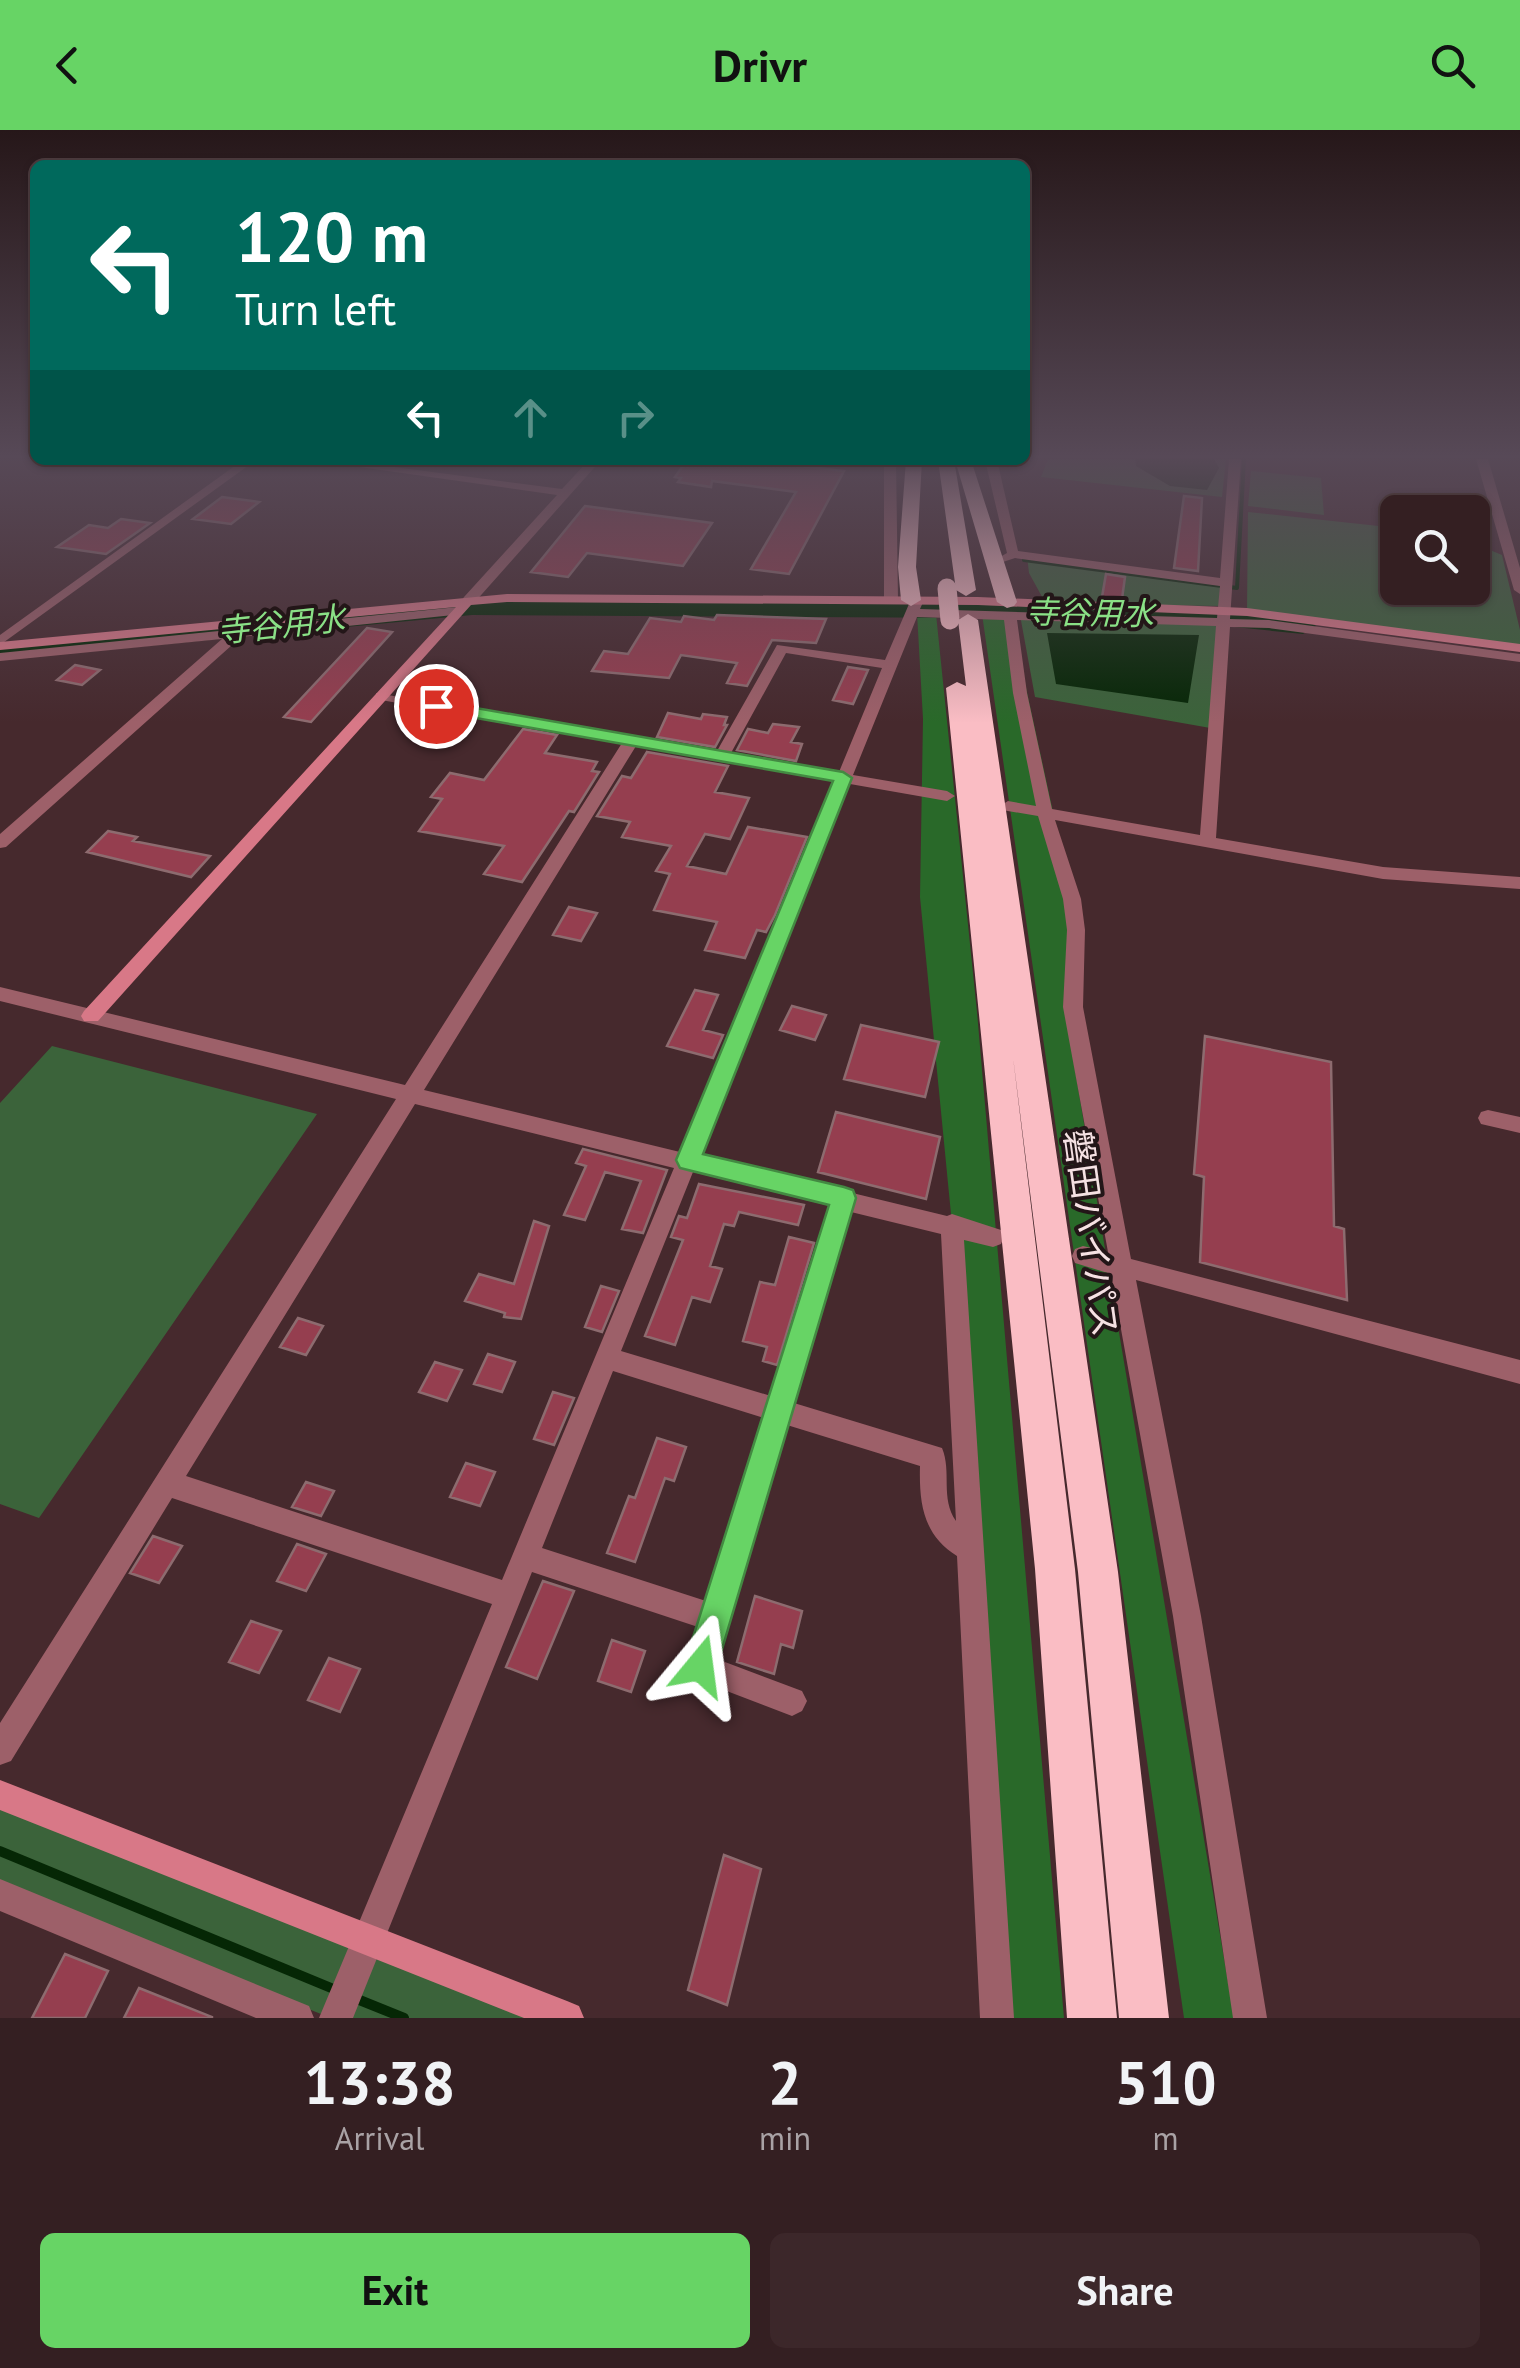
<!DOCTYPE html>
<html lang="en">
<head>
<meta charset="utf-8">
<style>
	:root { --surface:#341f22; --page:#3c272a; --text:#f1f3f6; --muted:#a9a2a5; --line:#4e3d40; --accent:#67d465 }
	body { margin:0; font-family:"PT Sans","Noto Sans JP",sans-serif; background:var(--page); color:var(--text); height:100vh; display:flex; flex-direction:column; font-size:38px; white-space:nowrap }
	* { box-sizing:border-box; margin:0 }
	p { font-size:32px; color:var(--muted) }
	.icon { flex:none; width:55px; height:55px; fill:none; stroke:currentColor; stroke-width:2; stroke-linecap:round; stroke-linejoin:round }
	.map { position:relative; height:1888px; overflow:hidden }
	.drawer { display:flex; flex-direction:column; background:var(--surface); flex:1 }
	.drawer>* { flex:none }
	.guide { position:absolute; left:30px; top:30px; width:1000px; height:305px; border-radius:15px; box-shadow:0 2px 8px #0004,0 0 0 2px var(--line); background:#00695c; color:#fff; overflow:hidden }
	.controls { position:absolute; left:1380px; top:365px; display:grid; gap:20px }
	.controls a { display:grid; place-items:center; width:110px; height:110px; border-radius:15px; background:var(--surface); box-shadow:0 2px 8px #0004,0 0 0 2px var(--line); font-size:50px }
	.pin { position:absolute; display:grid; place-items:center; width:85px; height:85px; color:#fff; margin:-42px; border:5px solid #fff; border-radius:50%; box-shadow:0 2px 10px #0007 }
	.me { position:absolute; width:110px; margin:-55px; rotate:16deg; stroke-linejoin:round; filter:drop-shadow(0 0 8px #0008) }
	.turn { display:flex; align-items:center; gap:35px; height:210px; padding:0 40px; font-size:45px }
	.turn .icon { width:130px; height:130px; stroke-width:2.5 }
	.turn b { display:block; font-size:70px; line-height:85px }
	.lanes { display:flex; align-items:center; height:95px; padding:0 40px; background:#0003; justify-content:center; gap:50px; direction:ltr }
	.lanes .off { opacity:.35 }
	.eta { display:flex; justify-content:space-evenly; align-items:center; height:170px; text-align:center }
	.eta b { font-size:60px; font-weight:800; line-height:70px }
	.primary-button { display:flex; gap:20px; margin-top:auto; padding:20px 40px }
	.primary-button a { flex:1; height:115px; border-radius:15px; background:var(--accent); color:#111; font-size:40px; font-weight:800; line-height:115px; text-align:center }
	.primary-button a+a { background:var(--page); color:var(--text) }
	header { display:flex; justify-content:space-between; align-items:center; height:130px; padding:0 40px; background:var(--accent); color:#111; font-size:45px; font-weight:800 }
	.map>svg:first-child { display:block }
	.green { fill:#3b633a }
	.forest { fill:#296929 }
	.water { fill:#052705 }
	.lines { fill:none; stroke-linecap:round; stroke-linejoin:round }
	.stream-far1 { stroke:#052705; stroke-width:4 }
	.stream { stroke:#052705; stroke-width:10 }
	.river { fill:#052705; fill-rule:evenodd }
	.building { fill:#953e4f; stroke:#8d6b6f; stroke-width:2.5 }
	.street { fill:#9d6069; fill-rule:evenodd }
	.secondary { fill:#d87887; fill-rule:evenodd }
	.highway { fill:#fabdc4; fill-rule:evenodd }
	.highway-bridge { stroke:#fabdc4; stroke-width:19 }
	.route { fill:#67d465; stroke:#438a42; stroke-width:2.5 }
	.labels { text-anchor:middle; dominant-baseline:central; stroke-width:8; stroke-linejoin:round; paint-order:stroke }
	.far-water-label { font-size:32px; font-style:italic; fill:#8ae086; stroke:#231618 }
	.street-label { font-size:35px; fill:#f5e1e3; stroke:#231618 }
</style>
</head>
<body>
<header><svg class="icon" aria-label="back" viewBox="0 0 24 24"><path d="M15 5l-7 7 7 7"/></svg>Drivr<svg class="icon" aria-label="search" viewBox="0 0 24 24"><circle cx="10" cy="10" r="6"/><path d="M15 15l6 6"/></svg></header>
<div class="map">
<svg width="1520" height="1888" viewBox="0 0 1520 1888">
	<rect width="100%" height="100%" fill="#46292d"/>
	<path class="green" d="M1048,329H1226L1222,367L1041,347Z
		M1251,341L1321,348L1324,385L1248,376Z
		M1248,382L1397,398L1398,458H1472L1473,413L1502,425L1520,500V518L1247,482Z
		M1027,426L1228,453L1225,476L1046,474L1029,443Z
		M469,470H891L896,485L439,483L0,527V516Z
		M1020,485L1223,495L1216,599L1035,567Z
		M52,916L317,984L39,1388L0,1374V973Z
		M0,1665L567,1888H331L0,1756Z"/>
	<path class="forest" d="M917,483L936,484L977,882L1064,1888H997L952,1094L920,767L923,589Z
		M982,484H1010L1072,769L1068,898L1234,1888H1184Z"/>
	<path class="water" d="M1135,329H1214L1219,338L1207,360L1170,356L1136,336Z
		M1047,503L1199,505L1188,573L1056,554Z"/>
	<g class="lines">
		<path class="stream-far1" d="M1024,430L1237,458L1244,329"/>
		<path class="stream" d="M0,1721L336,1860
			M352,1867L404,1888"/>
		<path class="river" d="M472,469L1195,477L1303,488L1316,496L1303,504L1195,493L984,488L472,485L0,530V514Z"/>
	</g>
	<path class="building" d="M687,330H795L792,335L844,341L789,444L751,439L796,362L712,351L711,357L678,352L681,348L675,347Z
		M1184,366L1202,368L1198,441L1174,438Z
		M222,367L259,372L231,394L193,389Z
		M585,376L712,393L683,436L587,423L568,447L531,442Z
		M121,389L150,393L106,424L57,417L89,395L108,398Z
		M1106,444L1125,447L1122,469L1102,467Z
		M717,485L826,489L816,513L772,510L747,556L727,553L737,533L681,525L669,548L592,541L604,521L628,524L650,488L681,492L684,486L714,490Z
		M367,498L392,502L311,592L284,587Z
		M75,535L100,540L82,555L57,550Z
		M848,537L868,540L853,574L833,570Z
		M668,583L701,589L703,584L727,587L724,595H727L715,617L657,607Z
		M773,594L799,597L791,612L802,614L796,631L737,620L748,599L768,603Z
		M523,599L557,605L545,623L597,632L592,641L599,642L574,682L569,681L522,752L484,744L504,716L419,701L442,669L431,667L450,643L484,650Z
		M647,622L728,636L715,662L749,668L730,709L705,704L687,736L726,744L748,697L807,707L775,785L766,802L757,800L745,828L705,820L717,792L654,780L670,744L656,741L671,716L622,707L630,692L597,686L622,646L631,648Z
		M108,701L137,707L133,711L210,726L191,747L87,722Z
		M569,777L597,783L581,811L553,805Z
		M695,860L718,865L703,900L723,905L713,928L667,916Z
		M792,876L826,885L815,910L780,900Z
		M861,895L939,912L925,967L844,949Z
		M1205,906L1331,932L1334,1096L1344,1099L1347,1170L1200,1132L1204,1047L1194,1044Z
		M836,982L940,1007L926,1069L818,1042Z
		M583,1019L667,1040L643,1103L622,1099L641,1051L605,1042L585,1090L564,1085L586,1036L576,1033Z
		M699,1054L804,1075L798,1095L739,1082L734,1096L724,1094L710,1136L722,1139L710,1172L692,1167L675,1215L645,1206L683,1110L671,1107L679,1086L687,1088Z
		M534,1091L549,1096L521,1189L504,1187L505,1183L465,1171L479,1144L514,1154Z
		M789,1107L814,1113L777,1235L763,1231L767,1217L743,1211L760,1152L775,1155Z
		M601,1156L619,1161L602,1202L585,1197Z
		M298,1188L323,1196L306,1225L280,1217Z
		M488,1224L515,1232L502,1262L474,1254Z
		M435,1232L462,1240L447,1271L419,1262Z
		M553,1262L574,1268L554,1315L534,1309Z
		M657,1308L686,1317L674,1351L665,1348L635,1432L607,1423L629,1366L635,1368Z
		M466,1333L495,1342L480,1376L450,1367Z
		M306,1352L334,1361L321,1386L292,1377Z
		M153,1406L182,1416L159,1453L130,1443Z
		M297,1414L326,1424L306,1461L277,1451Z
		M543,1451L574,1461L537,1549L506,1537Z
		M755,1466L802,1481L793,1518L781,1514L774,1544L737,1532Z
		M251,1491L281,1501L259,1543L229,1532Z
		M612,1510L645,1521L631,1562L598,1551Z
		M329,1528L360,1539L340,1582L308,1570Z
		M724,1725L761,1739L727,1875L688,1860Z
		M65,1824L108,1841L85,1888H32Z
		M139,1858L212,1887V1888H124Z"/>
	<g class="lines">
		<path class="street" d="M1229,329H1241L1230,489L1269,490L1520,524V532L1269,498L1230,497L1216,708L1383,737L1520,747V759L1383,749L1055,690L1081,769L1085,800L1083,877L1131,1129L1520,1230V1254L1136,1150L1201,1486L1267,1888H1233L1173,1486L1111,1144L1075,1133L1072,1126L1075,1119L1083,1116L1108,1122L1063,877L1067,800L1063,769L1038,686L1002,680L1000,676L1008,671L1036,676L1013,563L1004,490L917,487L853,645L947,661L955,666L947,671L850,654L700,1026L947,1086L952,1084L1001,1100L1004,1107L1001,1114L993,1117L964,1110L1014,1888H980L957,1426C923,1405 919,1373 920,1336L787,1295L717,1529L802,1561L807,1571L802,1581L792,1586L690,1547L686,1537L698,1497L532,1442L353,1888H319L492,1474L172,1368L11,1631L0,1635V1593L396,969L0,871V857L405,955L622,613L381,570L376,569V563L717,621L777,515L885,530L912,467L924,470L920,479L1217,488L1220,456L1015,428L1000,433V427L1007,423L985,330H997L1018,421L1220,448ZM1017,490L1216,496L1200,705L1052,679L1027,563ZM786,523L882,538L839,642L731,623ZM636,616L835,651L680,1022L424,960ZM415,974L674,1038L502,1450L186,1346ZM693,1042L830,1076L771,1266L621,1221ZM851,1082L941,1104L956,1391C940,1368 952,1342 942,1318L794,1273ZM613,1241L764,1288L706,1471L542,1418Z
			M1476,329H1488L1520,438V464L1514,460Z
			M243,330H256L0,515V505Z
			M310,330H341L562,359L589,330H601L474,473L469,474L462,470L464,467L557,365Z
			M884,330H896L898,470L891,474L884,470Z
			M458,477L463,478V484L241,507L6,717L0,718V704L222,509L0,531V523Z
			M1488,980L1520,987V1003L1481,994L1478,988L1481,982Z
			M0,1749L309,1876L314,1888H256L0,1781Z"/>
		<path class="secondary" d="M507,464L978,467L1247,478L1520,514V522L1247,486L978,475L507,472L471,475L98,891H84L81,886L84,881L456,477L0,520V512Z
			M0,1650L567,1871L579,1876L584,1888H524L0,1680Z"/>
		<path class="highway" d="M906,330H922L916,437L921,470L911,476L901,470L898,437Z
			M938,330H954L976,460L966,466L956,460Z
			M955,330H971L1017,472L1014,476L1007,478L997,472Z
			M968,484L978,490L1118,1442L1169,1888H1119L1078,1442L1013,927L1075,1439L1117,1888H1067L1035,1439L946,558L957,552L966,556L958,490Z"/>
		<path class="highway-bridge" d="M947,458L950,490"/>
	</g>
	<linearGradient id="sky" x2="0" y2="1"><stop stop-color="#261719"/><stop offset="0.55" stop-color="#574957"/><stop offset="1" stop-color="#574957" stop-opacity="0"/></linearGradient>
	<rect width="1520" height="593" fill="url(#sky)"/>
	<path class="route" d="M436,571L843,642L852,648L703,1024L844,1057L853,1060L856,1068L717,1536L712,1548L700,1553L689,1548L684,1536L829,1075L688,1040L680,1038L676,1030L833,651L430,580L428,576Z"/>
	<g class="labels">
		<g class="far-water-label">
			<text transform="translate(1090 482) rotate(1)">寺谷用水</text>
			<text transform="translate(281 494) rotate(-6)">寺谷用水</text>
		</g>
		<g class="street-label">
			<text transform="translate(1092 1103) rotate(82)">磐田バイパス</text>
		</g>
	</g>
</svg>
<div class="controls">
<a><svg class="icon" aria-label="search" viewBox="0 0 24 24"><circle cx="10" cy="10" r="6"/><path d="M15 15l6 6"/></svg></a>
</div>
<div class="pin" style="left:436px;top:576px;background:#d93025"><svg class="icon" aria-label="arrive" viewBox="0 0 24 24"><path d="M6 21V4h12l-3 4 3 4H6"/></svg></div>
<svg class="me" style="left:700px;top:1536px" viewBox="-20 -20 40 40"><path d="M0-17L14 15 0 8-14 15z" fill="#67d465" stroke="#fff" stroke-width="4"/></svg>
<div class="guide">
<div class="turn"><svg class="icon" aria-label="left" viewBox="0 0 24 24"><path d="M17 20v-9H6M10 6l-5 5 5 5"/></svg><div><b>120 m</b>Turn left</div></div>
<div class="lanes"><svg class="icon" aria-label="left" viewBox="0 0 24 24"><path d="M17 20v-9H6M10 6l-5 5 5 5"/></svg><svg class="icon off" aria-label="ahead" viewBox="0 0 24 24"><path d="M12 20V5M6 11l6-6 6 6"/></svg><svg class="icon off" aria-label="right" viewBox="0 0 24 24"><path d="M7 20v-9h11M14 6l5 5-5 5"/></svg></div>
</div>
</div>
<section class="drawer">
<div class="eta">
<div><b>13:38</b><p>Arrival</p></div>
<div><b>2</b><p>min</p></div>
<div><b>510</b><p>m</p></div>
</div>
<div class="primary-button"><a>Exit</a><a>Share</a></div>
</section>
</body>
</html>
